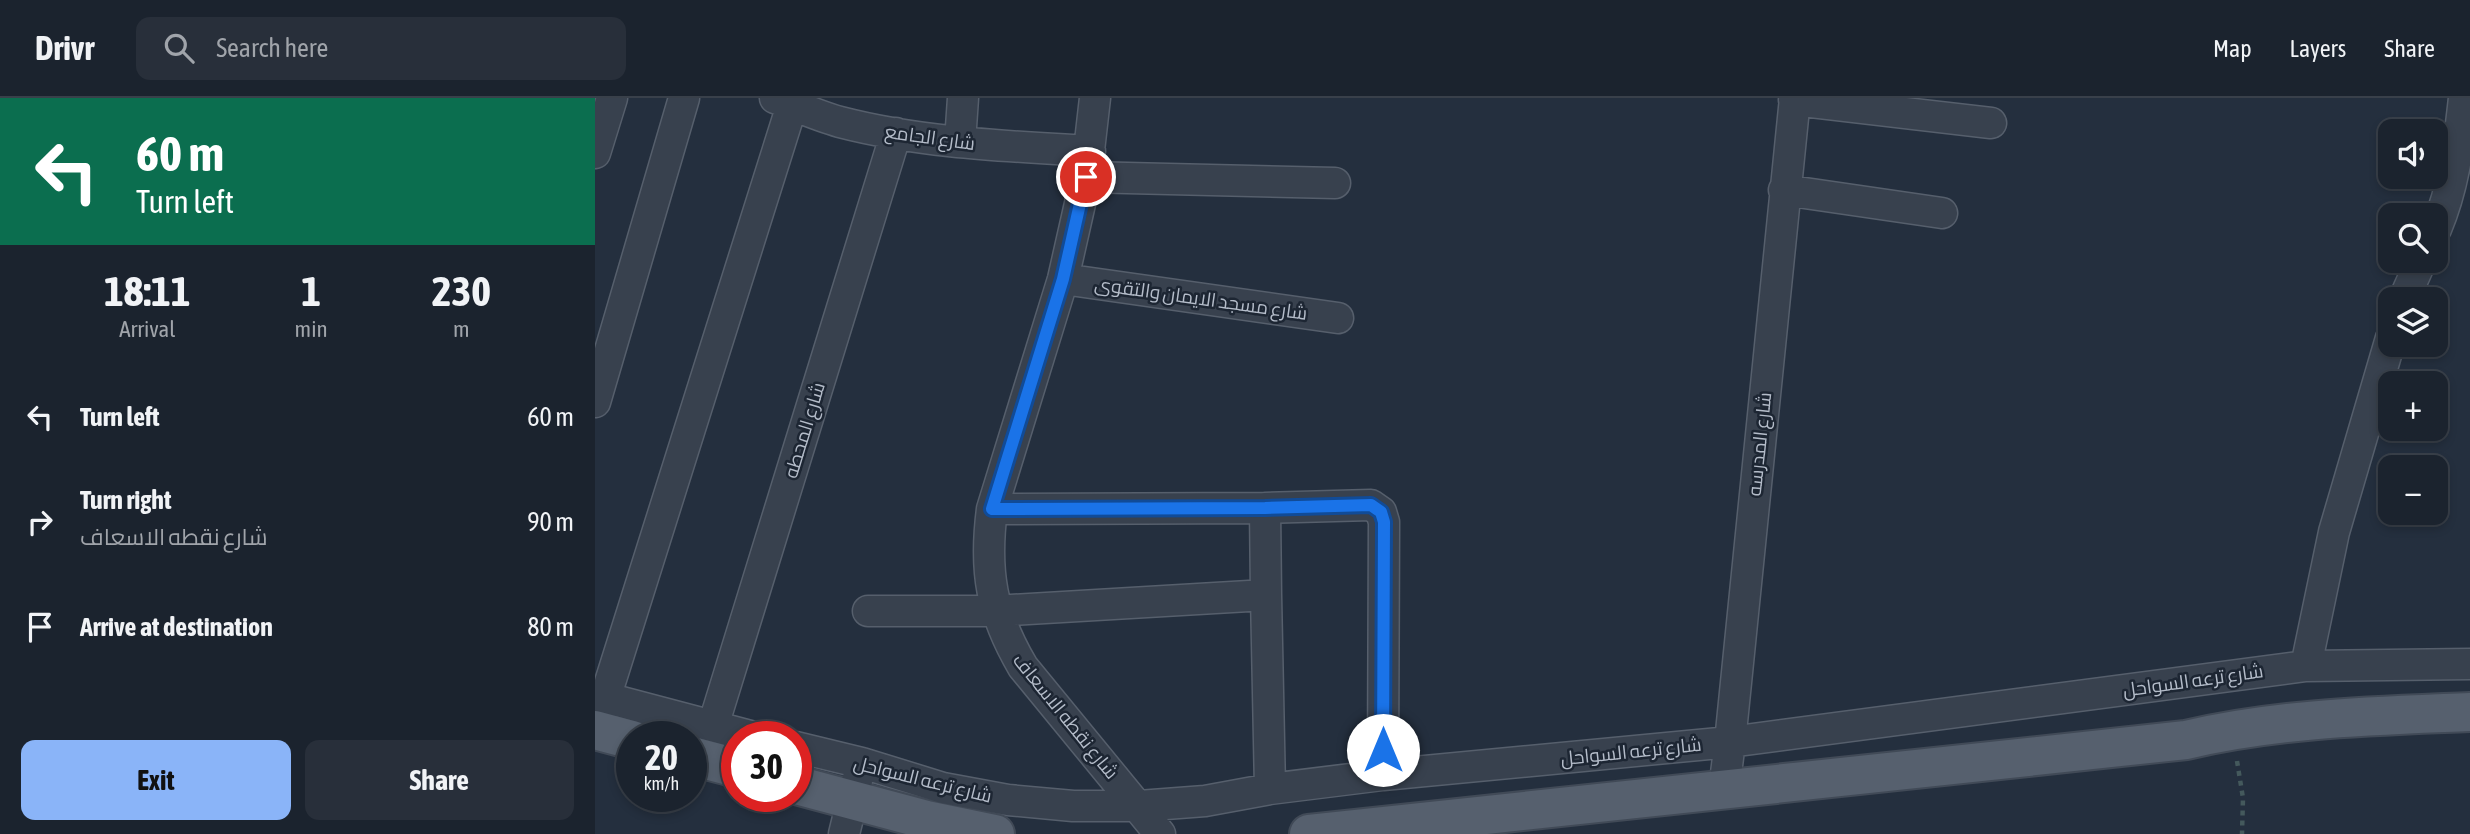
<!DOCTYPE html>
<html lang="en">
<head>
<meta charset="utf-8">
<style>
	:root { --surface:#1b232e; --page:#282f3a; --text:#f1f3f6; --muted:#a0a4aa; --line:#39404a; --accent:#8ab4f8 }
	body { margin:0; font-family:"Asap Condensed",Cairo,sans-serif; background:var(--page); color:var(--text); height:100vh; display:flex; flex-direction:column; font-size:26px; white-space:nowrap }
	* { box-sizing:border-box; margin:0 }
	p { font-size:23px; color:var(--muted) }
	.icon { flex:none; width:38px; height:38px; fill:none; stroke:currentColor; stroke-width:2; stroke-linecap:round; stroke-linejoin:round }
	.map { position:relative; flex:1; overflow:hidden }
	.drawer { display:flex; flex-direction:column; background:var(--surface); width:595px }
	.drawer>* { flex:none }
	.guide { background:#0b6e4f; color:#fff; overflow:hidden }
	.controls { position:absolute; left:1783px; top:21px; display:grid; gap:14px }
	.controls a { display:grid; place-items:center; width:70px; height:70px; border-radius:14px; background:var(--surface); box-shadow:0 4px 10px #0003,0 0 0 2px var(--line); font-size:35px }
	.speed { position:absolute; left:21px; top:623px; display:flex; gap:14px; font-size:35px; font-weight:700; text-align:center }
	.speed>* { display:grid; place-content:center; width:91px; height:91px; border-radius:50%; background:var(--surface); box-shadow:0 4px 10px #0003,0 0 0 2px var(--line); line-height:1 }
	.speed small { font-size:18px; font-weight:400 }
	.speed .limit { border:10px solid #d22; background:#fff; color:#111 }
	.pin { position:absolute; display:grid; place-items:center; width:60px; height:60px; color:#fff; margin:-30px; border:4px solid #fff; border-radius:50%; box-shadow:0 2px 7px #0007 }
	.me { position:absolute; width:77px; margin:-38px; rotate:0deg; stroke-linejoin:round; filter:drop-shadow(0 0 5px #0008) }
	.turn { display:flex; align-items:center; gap:24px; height:147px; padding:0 21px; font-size:32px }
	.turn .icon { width:91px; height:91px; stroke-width:2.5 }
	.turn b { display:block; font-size:49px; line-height:60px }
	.eta { display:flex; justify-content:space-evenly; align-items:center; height:119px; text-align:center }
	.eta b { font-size:42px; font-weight:700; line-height:49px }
	.action { display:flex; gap:14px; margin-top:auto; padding:14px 21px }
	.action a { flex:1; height:80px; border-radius:14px; background:var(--accent); color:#111; font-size:28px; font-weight:700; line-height:80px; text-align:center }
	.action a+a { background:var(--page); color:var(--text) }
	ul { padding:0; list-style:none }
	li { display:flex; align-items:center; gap:21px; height:105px; padding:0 21px }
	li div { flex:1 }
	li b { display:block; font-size:26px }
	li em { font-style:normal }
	header { display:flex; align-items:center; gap:42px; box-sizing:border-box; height:98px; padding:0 35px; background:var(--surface); border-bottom:2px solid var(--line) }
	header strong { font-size:33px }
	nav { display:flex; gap:38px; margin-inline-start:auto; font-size:24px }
	.search { width:490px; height:63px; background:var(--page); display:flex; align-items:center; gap:18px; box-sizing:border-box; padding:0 24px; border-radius:14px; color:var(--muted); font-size:26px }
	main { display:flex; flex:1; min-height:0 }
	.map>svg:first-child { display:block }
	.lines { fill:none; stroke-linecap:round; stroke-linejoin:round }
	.minor-casing { stroke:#565f6c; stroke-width:33 }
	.major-casing { stroke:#414a57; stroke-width:42 }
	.path { stroke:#44595c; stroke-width:4.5; stroke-dasharray:5 5; stroke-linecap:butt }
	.minor { stroke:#38414e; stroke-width:30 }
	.major { stroke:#56606e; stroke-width:38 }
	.route-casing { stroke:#114b97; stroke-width:18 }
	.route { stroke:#1a73e8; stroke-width:12 }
	.labels { text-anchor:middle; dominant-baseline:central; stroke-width:5; stroke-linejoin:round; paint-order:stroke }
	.street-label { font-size:19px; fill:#b4bcc9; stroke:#1d2633 }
</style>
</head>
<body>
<header>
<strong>Drivr</strong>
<div class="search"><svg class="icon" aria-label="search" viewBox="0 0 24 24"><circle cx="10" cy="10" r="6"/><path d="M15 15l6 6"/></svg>Search here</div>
<nav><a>Map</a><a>Layers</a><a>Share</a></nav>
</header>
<main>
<section class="drawer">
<div class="guide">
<div class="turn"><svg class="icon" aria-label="left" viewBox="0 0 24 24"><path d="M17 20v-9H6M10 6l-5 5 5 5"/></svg><div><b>60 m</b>Turn left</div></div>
</div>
<div class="eta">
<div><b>18:11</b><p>Arrival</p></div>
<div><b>1</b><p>min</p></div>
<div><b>230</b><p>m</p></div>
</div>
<ul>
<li><svg class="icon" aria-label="left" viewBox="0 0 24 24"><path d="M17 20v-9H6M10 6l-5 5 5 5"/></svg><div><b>Turn left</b></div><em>60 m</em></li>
<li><svg class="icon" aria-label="right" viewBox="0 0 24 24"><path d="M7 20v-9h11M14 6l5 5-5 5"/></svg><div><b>Turn right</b><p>شارع نقطه الاسعاف</p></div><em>90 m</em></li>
<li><svg class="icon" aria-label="arrive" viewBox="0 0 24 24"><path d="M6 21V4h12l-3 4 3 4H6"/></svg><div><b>Arrive at destination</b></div><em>80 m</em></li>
</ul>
<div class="action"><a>Exit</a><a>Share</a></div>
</section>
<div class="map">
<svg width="1875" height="736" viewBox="0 0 1875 736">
	<rect width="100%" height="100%" fill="#242f3e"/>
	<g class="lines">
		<g class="minor-casing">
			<path id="minor" d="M180,0C201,8 223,18 245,24C326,45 411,48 495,53
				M500,0L491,79L468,181L397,411C389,473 396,515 428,569L565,736
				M1199,2L1396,25
				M365,44L368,0
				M0,55L17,0
				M491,79L740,85
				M1189,92L1347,115
				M1841,131C1859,88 1864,46 1869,0
				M468,181L743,220
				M1809,201L1826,163
				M0,304L89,0
				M670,410L776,407L786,414L789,424L788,677
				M397,411L670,410L671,497
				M273,513H400L671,497L675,691
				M1711,568L1739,434L1796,240
				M0,597L159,639
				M118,628L301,35
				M0,632L197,7
				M201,649L267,665L348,690L413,702L478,708H544L610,703L675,691L788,677L1135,644L1711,568L1875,566
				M1129,691L1135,644L1200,0
				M249,736L262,683"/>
		</g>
		<g class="major-casing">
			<path id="major" d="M0,632L37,642
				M96,658L142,670
				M201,687L332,722L400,736
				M714,736L1591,642C1684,620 1780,618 1875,614"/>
		</g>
		<path class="path" d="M1642,663L1648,700L1647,736"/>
		<use href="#minor" class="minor"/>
		<use href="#major" class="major"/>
	</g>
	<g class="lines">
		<g class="route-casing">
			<path id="route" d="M491,79L468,181L397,411L670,410L776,407L786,414L789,424L788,652"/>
		</g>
		<use href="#route" class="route"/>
	</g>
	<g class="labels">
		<g class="street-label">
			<text transform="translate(335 39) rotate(8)">شارع الجامع</text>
			<text transform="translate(606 200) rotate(8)">شارع مسجد الايمان والتقوى</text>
			<text transform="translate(209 332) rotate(-73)">شارع المحطه</text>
			<text transform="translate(1164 346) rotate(-84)">شارع المدرسه</text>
			<text transform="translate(1598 582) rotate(-8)">شارع ترعه السواحل</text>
			<text transform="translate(471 618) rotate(51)">شارع نقطه الاسعاف</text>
			<text transform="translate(1036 653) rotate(-6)">شارع ترعه السواحل</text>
			<text transform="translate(328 681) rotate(14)">شارع ترعه السواحل</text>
		</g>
	</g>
</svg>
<div class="controls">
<a><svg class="icon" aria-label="sound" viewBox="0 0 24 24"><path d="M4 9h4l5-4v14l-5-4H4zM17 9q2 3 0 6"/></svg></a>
<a><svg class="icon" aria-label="search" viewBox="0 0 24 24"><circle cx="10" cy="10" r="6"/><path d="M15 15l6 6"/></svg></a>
<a><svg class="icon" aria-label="layers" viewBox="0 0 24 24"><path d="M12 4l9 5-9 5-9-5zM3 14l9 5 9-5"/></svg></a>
<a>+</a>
<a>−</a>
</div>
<div class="speed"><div>20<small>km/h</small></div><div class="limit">30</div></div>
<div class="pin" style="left:491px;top:79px;background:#d93025"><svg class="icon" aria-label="arrive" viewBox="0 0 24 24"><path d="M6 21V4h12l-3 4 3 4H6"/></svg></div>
<svg class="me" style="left:788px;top:652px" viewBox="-20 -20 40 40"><circle r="19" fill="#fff"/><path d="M0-13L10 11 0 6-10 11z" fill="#1a73e8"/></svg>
</div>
</main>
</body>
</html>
